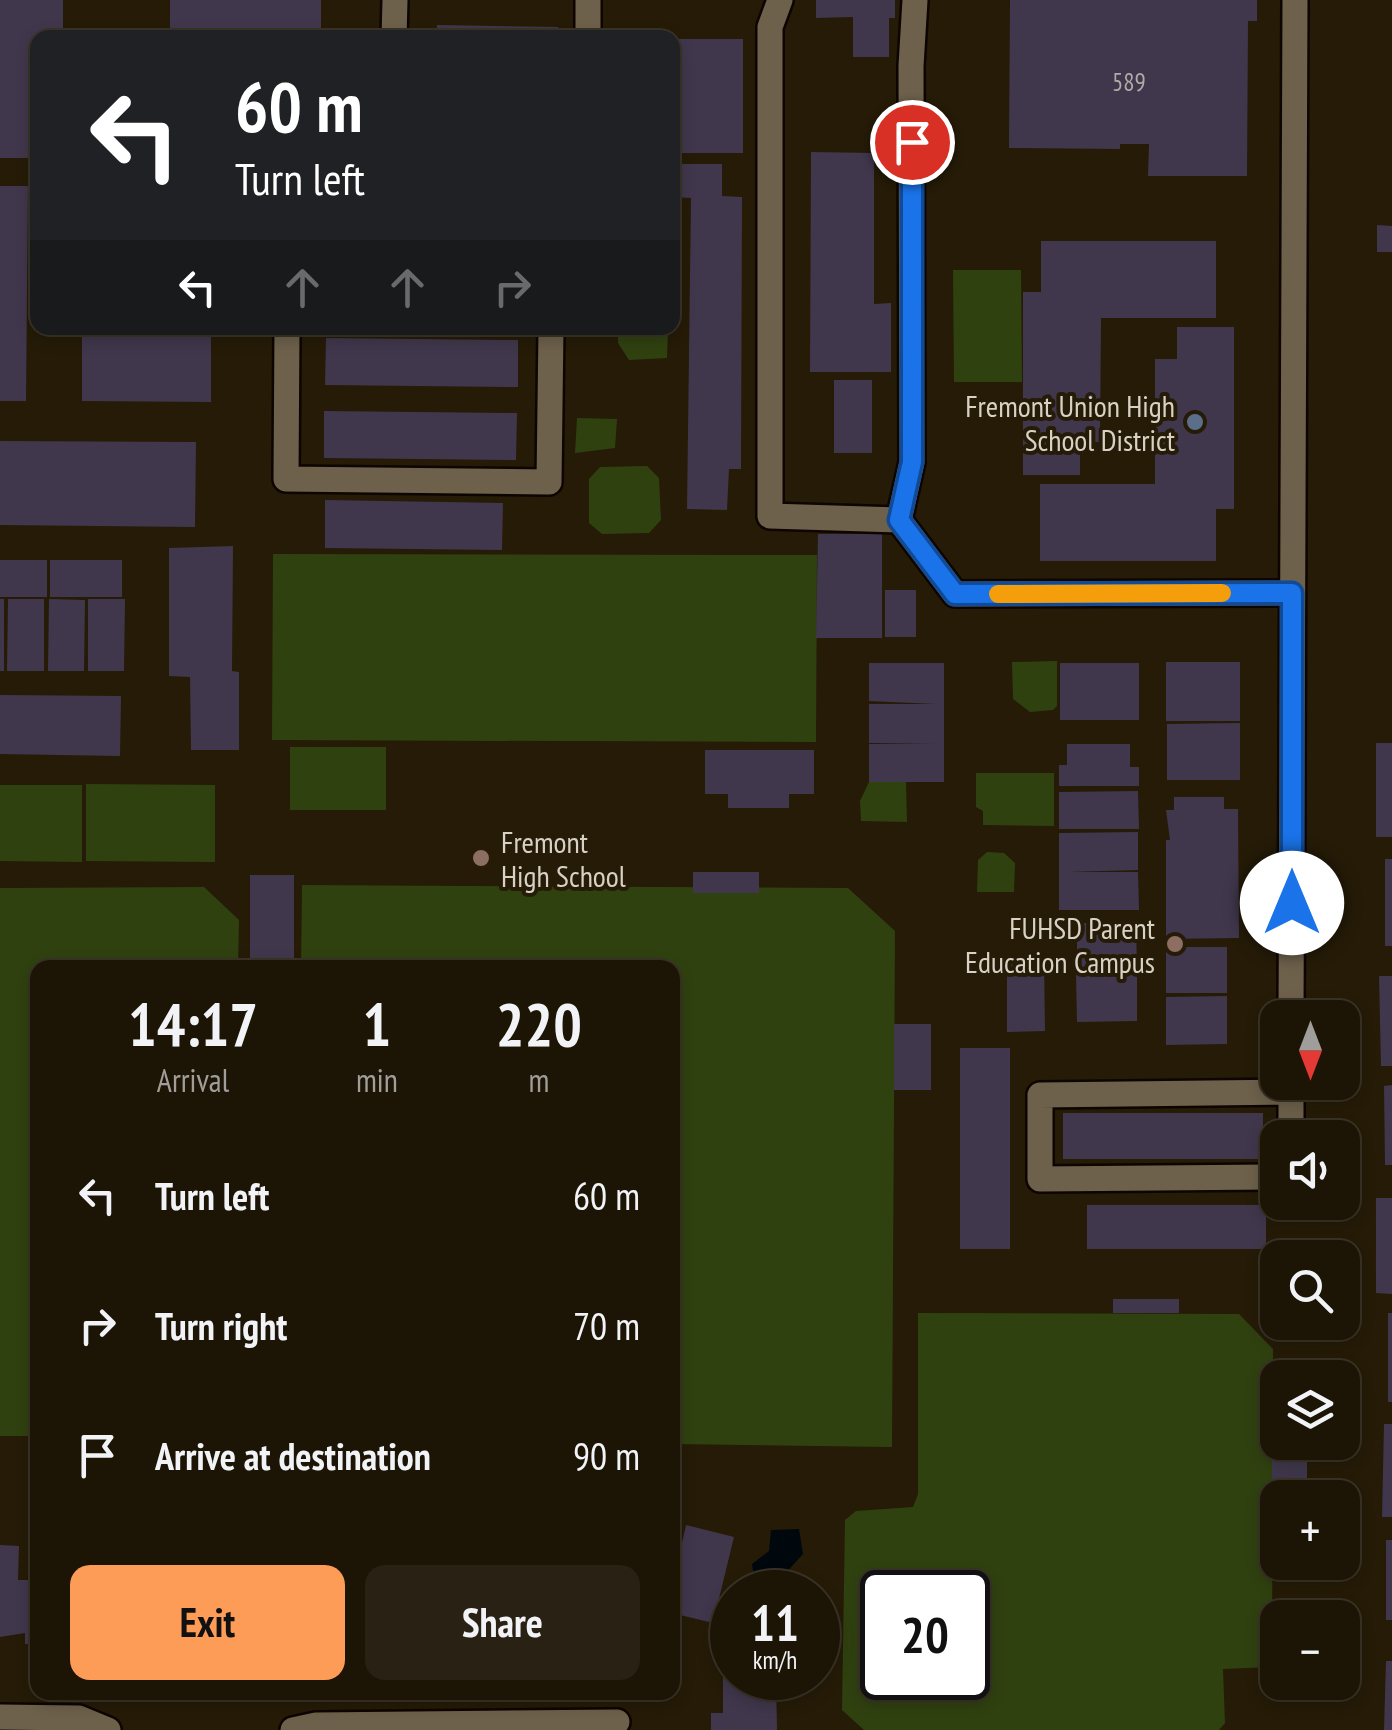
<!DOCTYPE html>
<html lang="en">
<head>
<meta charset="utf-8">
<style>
	:root { --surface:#1c1405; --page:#292113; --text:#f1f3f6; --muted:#a09e9a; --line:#3a3327; --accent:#fd9c56 }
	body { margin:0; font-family:"PT Sans Narrow",sans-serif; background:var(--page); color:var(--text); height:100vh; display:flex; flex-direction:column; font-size:38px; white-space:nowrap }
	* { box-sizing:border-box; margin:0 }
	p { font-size:32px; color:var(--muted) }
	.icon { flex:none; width:55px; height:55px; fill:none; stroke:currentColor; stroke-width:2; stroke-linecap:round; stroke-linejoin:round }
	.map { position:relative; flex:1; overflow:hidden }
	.panel { position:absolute; left:30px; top:960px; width:650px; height:740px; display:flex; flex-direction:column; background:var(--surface); border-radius:20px; box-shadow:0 5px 15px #0003,0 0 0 2px var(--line) }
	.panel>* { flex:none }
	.banner { position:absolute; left:30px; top:30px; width:650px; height:305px; border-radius:20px; box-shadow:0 5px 15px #0003,0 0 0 2px var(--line); background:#202124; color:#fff; overflow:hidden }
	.needle { width:65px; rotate:180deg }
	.controls { position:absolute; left:1260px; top:1000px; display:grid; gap:20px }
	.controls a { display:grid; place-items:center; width:100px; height:100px; border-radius:20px; background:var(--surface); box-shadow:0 5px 15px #0003,0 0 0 2px var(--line); font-size:50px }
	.speed { position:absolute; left:710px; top:1570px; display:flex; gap:20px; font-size:50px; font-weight:700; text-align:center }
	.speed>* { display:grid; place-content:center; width:130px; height:130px; border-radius:50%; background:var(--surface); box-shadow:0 5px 15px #0003,0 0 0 2px var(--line); line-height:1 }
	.speed small { font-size:25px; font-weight:400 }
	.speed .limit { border:5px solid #111; border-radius:15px; background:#fff; color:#111 }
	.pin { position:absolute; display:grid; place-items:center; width:85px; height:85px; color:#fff; margin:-42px; border:5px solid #fff; border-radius:50%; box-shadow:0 2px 10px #0007 }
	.me { position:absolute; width:110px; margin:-55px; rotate:0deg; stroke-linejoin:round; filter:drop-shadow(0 0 8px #0008) }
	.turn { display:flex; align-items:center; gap:35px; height:210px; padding:0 40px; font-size:45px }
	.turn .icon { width:130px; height:130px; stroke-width:2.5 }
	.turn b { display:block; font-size:70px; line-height:85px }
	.lanes { display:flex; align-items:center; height:95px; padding:0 40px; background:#0003; justify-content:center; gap:50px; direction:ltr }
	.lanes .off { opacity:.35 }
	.eta { display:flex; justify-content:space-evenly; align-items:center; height:170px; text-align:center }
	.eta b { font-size:60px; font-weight:600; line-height:70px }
	.cta { display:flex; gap:20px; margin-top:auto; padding:20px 40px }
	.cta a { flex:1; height:115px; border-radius:20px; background:var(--accent); color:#111; font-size:40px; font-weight:600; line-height:115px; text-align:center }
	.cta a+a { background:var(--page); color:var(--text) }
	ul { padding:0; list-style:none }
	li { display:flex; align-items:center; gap:30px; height:130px; padding:0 40px }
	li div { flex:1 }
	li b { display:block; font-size:38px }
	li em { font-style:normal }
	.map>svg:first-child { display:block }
	.green { fill:#304110; fill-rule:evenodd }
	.water { fill:#00080d }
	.building { fill:#40374c }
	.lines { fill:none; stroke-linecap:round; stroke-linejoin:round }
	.minor-casing { stroke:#0e0500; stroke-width:30 }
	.minor { stroke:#6d614b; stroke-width:25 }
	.route-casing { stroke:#114b97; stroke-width:25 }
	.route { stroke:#1a73e8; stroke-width:18 }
	.slow { stroke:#f59e0b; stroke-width:18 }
	.service-dot { fill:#5c6f8a; stroke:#251b07; stroke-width:4 }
	.education-dot { fill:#8d6e63; stroke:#251b07; stroke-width:4 }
	.labels { text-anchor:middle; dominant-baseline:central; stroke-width:8; stroke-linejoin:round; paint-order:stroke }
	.number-label { font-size:25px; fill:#b2aaa7 }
	.poi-label { font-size:30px; fill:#d8d1c5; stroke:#251b07; text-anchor:end }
</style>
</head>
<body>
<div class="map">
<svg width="1392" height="1730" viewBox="0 0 1392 1730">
	<rect width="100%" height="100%" fill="#251b07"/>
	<path class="green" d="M953,270H1021L1022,382H954Z
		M618,328H668L667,358L629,360L618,343Z
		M577,418L617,419L615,448L575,453Z
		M647,466L659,478L661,520L649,533L602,534L589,523V479L600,467Z
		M273,554L817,555L816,742L272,740Z
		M1057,661V706L1053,710L1030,712L1013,699L1012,662Z
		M290,747H386V810H290Z
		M976,773H1054V826L983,825V811L976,807Z
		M869,782H906L907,822L861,821L860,801Z
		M86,784L215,785V862L86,861Z
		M0,785H82V862L0,861Z
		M987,852L1004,853L1015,863L1014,892H977L978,860Z
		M302,885L848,888L895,931L892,1447L673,1444L672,968H301Z
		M204,887L239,920L238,967L38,968L37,1436H0V888Z
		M918,1313L1239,1314L1273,1349L1272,1667L1223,1669L1225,1723L1219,1730H864L842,1710L845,1520L856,1511L913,1507L918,1494ZM882,1592H968V1678H882Z"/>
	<path class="water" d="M799,1529L803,1554L783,1576L763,1585L754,1577L752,1564L769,1551L771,1530Z"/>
	<path class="building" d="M0,0H63V38H38V158H0Z
		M170,0H321V38H170Z
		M816,0H895V18H889V57H853V17L816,18Z
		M1010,0H1257V21H1248L1247,176H1148L1149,144H1120V149L1009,148Z
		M437,25L558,27V38H436Z
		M672,39H743V153H672Z
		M811,152L874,153V304L891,303V372H810Z
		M672,164H722V196L742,197L741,469H729L727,510L687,509L691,198L672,197Z
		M0,186H28L26,401H0Z
		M1377,225L1392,226V252H1377Z
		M1041,241H1216V318H1101L1100,442H1080V475H1023V292H1041Z
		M1177,327H1234V509H1216V561H1040V484H1155V359H1177Z
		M82,328H211V402L82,401Z
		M326,338L518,340V387L325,385Z
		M834,380H872V453H834Z
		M324,411L517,413L516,460L324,458Z
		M0,441L196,442L195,527L0,525Z
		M325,500L503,503L502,550L325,548Z
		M818,534H882V638H816Z
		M233,546L232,671L239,672V750H191L190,677L169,676V548Z
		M0,560H47V597H0Z
		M50,560H122V597H50Z
		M885,590H916V637H885Z
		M0,599H4V671H0Z
		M8,599H44V671H7Z
		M49,599L85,600L84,671H48Z
		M88,599H125L124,671H88Z
		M1166,662H1240V721H1166Z
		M869,663H944V782H869V744H935L869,743V704H935L869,701Z
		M1060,663H1139V720H1060Z
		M0,695L121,696L120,756L0,754Z
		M1240,723V780H1167V724Z
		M1376,743H1392V837H1376Z
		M1067,744H1130V767H1139V786H1059V765H1067Z
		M705,750H814V794H789V808H728V794H705Z
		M1138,791L1139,829H1059V792Z
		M1174,797H1224V809H1238L1239,938L1166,939V840H1170L1166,810H1174Z
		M1138,832V870L1068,872H1138L1139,910H1059V833Z
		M1385,859H1392V946H1385Z
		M693,872H759V893H693Z
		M250,875H294V968H250Z
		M1077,923H1136L1137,971H1077Z
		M1166,947H1227V993H1166Z
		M1007,958H1044L1045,1031L1007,1032Z
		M1076,974H1137V1021L1077,1022Z
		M1379,976H1392V1066H1381Z
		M1227,996V1044L1166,1045V997Z
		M894,1024H931V1090H894Z
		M960,1048H1010V1249H960Z
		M1392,1085V1165H1385L1384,1086Z
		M1063,1113H1263V1159H1063Z
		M1376,1198H1392V1294L1376,1293Z
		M1087,1205H1266V1249H1087Z
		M1113,1299H1179V1313H1113Z
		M1388,1313H1392V1402H1388Z
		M1272,1415H1278V1442H1307V1480H1272Z
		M1384,1424H1392V1517H1382Z
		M686,1525L734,1537L713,1623L676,1614L678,1608L672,1607V1554L679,1556Z
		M1386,1540H1392V1620H1386Z
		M0,1545L19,1546L18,1580H38V1644H25V1633L0,1637Z
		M723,1657H732V1678H784L776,1681L777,1730H711V1713H723Z
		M1386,1661H1392V1730H1384Z"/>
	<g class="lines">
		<g class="minor-casing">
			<path id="minor" d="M780,0L770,27V516L899,520L955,594L1292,593
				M394,38L395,0
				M588,38V0
				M287,328L286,479L549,482L551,328
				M899,520L912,462L911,66L915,0
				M1291,1018L1295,0
				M1291,1138V1082
				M1278,1177L1040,1179V1095L1291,1092
				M0,1717L79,1718L108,1730
				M293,1730L316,1725L617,1722"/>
		</g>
		<use href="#minor" class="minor"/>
	</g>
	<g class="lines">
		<g class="route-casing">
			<path id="route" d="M912,142V462L899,520L955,594L1292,593V903"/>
		</g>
		<use href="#route" class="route"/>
		<path class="slow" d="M998,594L1222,593"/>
	</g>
	<circle class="service-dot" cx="1195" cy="422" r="10"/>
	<g class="education-dot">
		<circle cx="481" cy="858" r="10"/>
		<circle cx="1175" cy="944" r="10"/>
	</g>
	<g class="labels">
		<g class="number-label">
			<text x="1129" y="82">589</text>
		</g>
		<g class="poi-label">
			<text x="1175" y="405">Fremont Union High<tspan x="1175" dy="34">School District</tspan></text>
			<text x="501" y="841" text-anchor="start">Fremont<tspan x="501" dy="34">High School</tspan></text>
			<text x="1155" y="927">FUHSD Parent<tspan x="1155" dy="34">Education Campus</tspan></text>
		</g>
	</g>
</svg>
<div class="controls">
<a><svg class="needle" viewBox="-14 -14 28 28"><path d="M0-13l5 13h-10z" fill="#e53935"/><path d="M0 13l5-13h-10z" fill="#a09e9a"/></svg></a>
<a><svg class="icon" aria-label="sound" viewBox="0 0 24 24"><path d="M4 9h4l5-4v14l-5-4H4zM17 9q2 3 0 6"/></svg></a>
<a><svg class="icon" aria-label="search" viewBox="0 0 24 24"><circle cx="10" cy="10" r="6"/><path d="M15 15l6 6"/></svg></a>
<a><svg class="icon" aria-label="layers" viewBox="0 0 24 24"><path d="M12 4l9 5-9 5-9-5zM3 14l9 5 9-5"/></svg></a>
<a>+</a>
<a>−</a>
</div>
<div class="speed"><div>11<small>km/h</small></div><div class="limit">20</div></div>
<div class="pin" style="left:912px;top:142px;background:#d93025"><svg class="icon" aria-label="arrive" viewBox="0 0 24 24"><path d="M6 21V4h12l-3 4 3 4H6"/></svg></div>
<svg class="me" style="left:1292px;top:903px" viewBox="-20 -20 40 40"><circle r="19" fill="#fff"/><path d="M0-13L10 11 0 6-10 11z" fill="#1a73e8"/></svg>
<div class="banner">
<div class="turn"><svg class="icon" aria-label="left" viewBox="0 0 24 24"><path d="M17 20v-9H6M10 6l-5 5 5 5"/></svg><div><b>60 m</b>Turn left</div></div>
<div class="lanes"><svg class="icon" aria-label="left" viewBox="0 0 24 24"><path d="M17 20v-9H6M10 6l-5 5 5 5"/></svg><svg class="icon off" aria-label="ahead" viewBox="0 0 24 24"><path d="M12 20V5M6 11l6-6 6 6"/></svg><svg class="icon off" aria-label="ahead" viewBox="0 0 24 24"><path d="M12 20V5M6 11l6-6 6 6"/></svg><svg class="icon off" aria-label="right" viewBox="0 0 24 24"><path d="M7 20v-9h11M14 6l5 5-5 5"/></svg></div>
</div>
<section class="panel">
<div class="eta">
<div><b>14:17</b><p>Arrival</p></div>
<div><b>1</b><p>min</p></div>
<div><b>220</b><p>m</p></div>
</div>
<ul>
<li><svg class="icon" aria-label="left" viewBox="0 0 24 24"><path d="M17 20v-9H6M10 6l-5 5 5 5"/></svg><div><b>Turn left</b></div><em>60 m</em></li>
<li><svg class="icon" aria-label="right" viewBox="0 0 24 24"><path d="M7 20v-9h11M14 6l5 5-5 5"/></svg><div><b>Turn right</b></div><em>70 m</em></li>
<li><svg class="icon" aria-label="arrive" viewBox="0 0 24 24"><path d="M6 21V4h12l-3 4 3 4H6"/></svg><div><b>Arrive at destination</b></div><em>90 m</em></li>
</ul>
<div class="cta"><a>Exit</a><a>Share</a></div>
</section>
</div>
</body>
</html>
